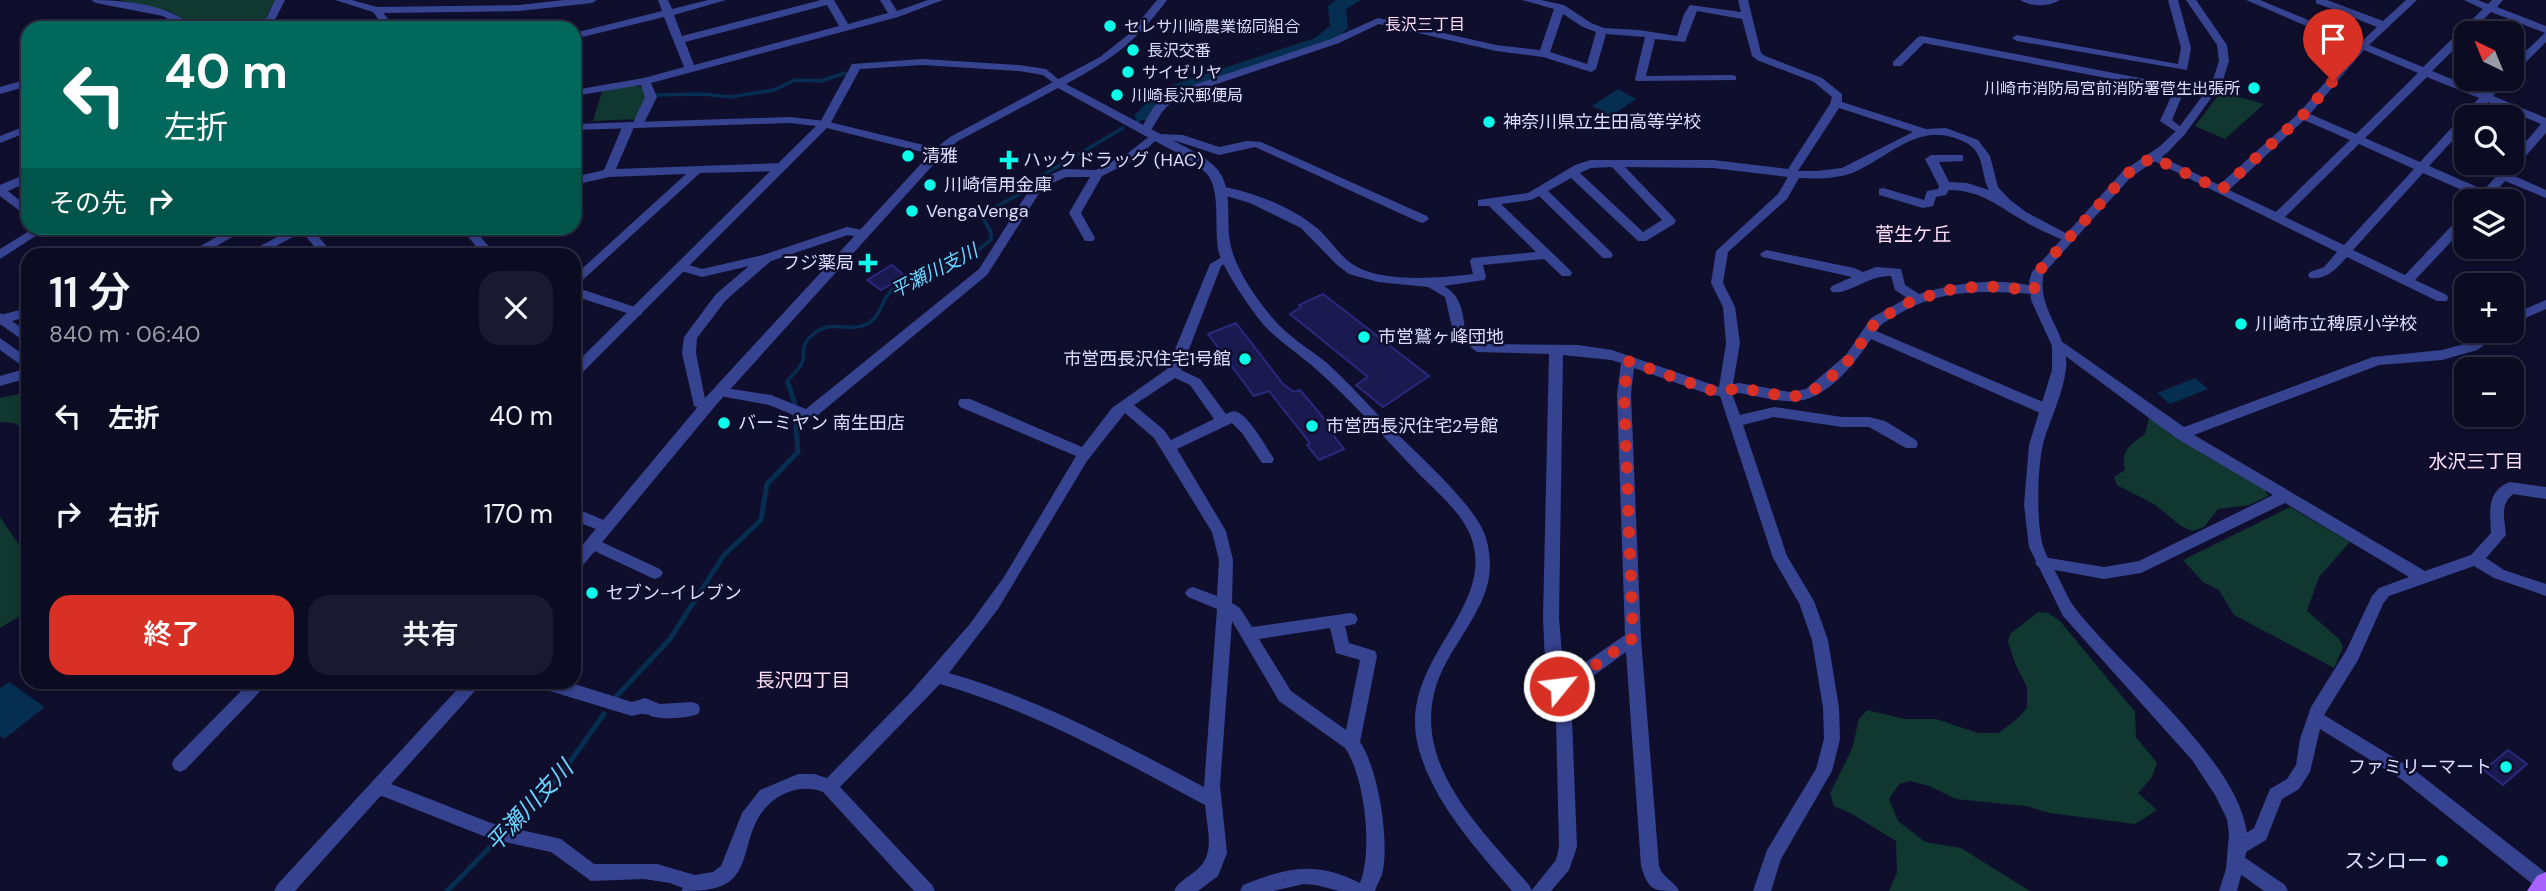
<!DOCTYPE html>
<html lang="ja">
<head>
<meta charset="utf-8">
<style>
	:root { --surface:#0b0b22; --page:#19192f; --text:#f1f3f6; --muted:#9a9ba5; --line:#2b2b40; --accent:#d93025 }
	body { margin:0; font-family:"DM Sans","Noto Sans JP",sans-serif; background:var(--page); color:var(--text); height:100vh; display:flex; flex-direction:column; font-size:26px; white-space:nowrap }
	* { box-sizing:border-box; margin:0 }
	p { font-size:23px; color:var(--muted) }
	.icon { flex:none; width:38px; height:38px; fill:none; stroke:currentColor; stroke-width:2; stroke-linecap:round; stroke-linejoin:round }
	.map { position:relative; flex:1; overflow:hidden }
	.side { position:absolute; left:21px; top:248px; width:560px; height:441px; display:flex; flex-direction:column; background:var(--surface); border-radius:21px; box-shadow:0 4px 10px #0003,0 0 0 2px var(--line) }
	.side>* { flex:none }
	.banner { position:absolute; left:21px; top:21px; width:560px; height:214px; border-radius:21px; box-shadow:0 4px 10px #0003,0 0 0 2px var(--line); background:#00695c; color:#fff; overflow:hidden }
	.needle { width:46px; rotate:317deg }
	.fabs { position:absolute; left:2454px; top:21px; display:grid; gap:14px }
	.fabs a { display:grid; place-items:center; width:70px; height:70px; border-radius:14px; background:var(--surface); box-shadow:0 4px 10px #0003,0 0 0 2px var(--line); font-size:35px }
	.pin { position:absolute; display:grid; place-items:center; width:60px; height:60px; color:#fff; margin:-72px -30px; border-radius:50% 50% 50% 0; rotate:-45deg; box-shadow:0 0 7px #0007 }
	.pin .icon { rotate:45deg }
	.me { position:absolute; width:77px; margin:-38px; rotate:61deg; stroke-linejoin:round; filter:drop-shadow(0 0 5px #0008) }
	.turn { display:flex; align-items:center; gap:24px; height:147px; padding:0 28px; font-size:32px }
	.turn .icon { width:91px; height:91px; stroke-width:2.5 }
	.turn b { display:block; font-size:49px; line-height:60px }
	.then { display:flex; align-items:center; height:66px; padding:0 28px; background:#0003; gap:14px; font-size:26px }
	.round { display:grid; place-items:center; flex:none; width:74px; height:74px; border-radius:21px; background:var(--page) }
	.overview { display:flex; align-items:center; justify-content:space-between; height:119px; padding:0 28px }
	h1 { font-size:42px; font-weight:600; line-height:52px }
	.button { display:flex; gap:14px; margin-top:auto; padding:14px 28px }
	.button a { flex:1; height:80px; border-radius:21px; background:var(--accent); color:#fff; font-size:28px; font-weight:600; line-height:80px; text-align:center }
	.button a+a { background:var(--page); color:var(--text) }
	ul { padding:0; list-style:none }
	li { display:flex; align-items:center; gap:21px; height:98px; padding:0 28px }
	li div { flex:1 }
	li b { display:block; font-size:26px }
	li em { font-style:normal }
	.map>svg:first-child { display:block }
	.green { fill:#113830 }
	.water { fill:#062e50 }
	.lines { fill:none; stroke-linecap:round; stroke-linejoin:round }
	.stream-far1 { stroke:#062e50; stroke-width:3.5 }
	.stream { stroke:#062e50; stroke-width:5 }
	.river { fill:#062e50; fill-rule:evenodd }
	.building { fill:#1a1950; stroke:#2a297e; stroke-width:2 }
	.minor { fill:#364390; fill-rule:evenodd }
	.tertiary { fill:#364390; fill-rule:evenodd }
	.primary { fill:#a863ff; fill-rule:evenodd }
	.route { stroke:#d93025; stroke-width:12; stroke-dasharray:0 21.6 }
	.poi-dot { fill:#08ffea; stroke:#0f0f2d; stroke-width:2.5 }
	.labels { text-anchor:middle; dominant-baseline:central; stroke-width:5; stroke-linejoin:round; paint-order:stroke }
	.far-neighbourhood-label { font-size:16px; fill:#ffdef9; stroke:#0f0f2d }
	.far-poi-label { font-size:16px; fill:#dcdeff; stroke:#0f0f2d; text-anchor:start }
	.poi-label { font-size:18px; fill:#dcdeff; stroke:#0f0f2d; text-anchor:start }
	.neighbourhood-label { font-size:19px; fill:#ffdef9; stroke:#0f0f2d }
	.water-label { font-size:19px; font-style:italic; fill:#6ad5ff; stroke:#0f0f2d }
	.near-poi-label { font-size:21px; fill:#dcdeff; stroke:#0f0f2d; text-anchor:end }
	.near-water-label { font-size:23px; font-style:italic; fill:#6ad5ff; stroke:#0f0f2d }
</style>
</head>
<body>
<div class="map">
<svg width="2546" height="891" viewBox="0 0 2546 891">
	<rect width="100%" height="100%" fill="#0f0f2d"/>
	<path class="green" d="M120,0H275L264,22L256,28H198L169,11Z
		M635,85L644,88L646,98L638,119L593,121L602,91Z
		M2221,92L2264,104L2225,139L2195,126Z
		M24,393L28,396V424L23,428L14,423L0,422V398Z
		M2149,418L2156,419L2168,433L2265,490L2268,496L2249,505L2218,509L2204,527L2193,531L2181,526L2154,504L2117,485L2114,477L2125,470C2121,449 2130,446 2145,434Z
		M2290,507L2350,542L2319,577L2307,611L2339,639L2343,647L2334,668L2234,615L2219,590L2203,582L2183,560Z
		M0,517L28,558V611L0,628Z
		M2038,612L2048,613L2060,621L2135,712L2136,737L2157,763L2152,777L2138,793L2157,810L2135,824L2050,813L2026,806L1956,799L1929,786L1910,781L1899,784L1889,799L1898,821L1925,842L1961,848L2030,891H1889L1897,873L1896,841L1852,814L1834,806L1830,793L1852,749L1859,719L1867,710L1905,719H1936L1978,733H1998L2015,721L2027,708V687L2015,663L2008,642L2010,634Z"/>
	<path class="water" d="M1618,89L1636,99L1611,116L1592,106Z
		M2195,378L2208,389L2170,404L2157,393Z
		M9,682L45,707L4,739L0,736V688Z"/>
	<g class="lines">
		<path class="stream-far1" d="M655,95L703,94L730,97L774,90L795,80L821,81L845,73
			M1136,122L1144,116
			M788,385L787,381C792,375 802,367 803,360C804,350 802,344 811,336C832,317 847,334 867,324C882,317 881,296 896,287C930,269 960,270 991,239V232L981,215L1025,191L1038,178L1123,128"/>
		<path class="stream" d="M612,701L670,639L724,555L761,520L767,484L798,452L794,401L788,383
			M507,831L560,776L604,714
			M447,891L500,837"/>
		<path class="river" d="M1336,0H1361L1346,9L1348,28L1329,46L1174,97L1151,120H1137L1134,116L1160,89L1315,38L1330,26L1328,6Z"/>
	</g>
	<path class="building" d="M892,265L905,276L881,290L867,280Z
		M1323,294L1429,376L1383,407L1356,385L1368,377L1290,314L1301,307L1299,305Z
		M1236,323L1283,384L1294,392L1300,390L1306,397L1336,433L1333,435L1344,449L1319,460L1307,445L1310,443L1269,391L1254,396L1208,334Z
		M2508,750L2527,764L2503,785L2484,770Z"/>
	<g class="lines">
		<path class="minor" d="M91,0C125,0 169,4 195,28H183L163,16L96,3Z
			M275,0H285L276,18L267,28H256L267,17Z
			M335,0H352L377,7L519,5L564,0H597L592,3L519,11L383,13L396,28H385L373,12Z
			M658,0H668L672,9L708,0H726L674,15L682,36L821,0H834L848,24L888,13L880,0H890L897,11L928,0H943L898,17L651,83L657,97L642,127H634L616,169L782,163L788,167L782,171L700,173L575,287L641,309L642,312L641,315L636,316L574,296V276L686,174L609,177L574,185V177L604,170L623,125L629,122L633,123L645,97L641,85L574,96V90L644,78L684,67L664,17L574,39V33L662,11ZM827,5L839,26L694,65L685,42Z
			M1522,0H1541L1564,5L1591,23L1604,28L1639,30L1677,36L1684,14L1690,5L1741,12L1738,0H1748L1761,53L1765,56L1822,78L1842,94V102L1926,129L1946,128L1978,140L1990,156L1998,187L2009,199L2026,212L2075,238L2069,242L2065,241C2051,235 2037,229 2024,221C1999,207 1981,190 1949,190L1946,195L1936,197L1933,206L1923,208L1879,195V189L1883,188L1924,200L1927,191L1938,189L1939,186L1925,159L1931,155H1963V161L1939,162L1949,182L1967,183L1989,190C1982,178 1984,161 1975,150C1969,143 1960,139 1951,137C1914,126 1885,160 1852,173C1835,179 1817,179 1799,178L1787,199L1728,252L1723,283L1735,307L1740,343L1733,384L1739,383L1790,392L1806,389L1846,355L1871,318L1907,298L1895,290L1891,276C1868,275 1849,295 1832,292L1830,289L1832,286L1852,277L1762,257L1760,254L1766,250L1854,268L1863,272L1876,267L1901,269L1905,285L1919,294C1957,282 1999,277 2038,287L2040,290L2034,294C1987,291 1944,288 1902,312C1892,318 1882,322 1876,331L2050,405L2052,409L2045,414L2040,413L1871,339C1853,366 1823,405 1787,401C1771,400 1755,396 1739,393L1732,394L1740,415L1774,407L1842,417H1869L1885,421L1916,440L1918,444L1916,448H1906L1869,427H1842L1774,417L1743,425L1787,556L1814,601L1828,640L1839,708L1840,739L1832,771L1781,859L1771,891H1753L1767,850L1816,769L1824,739L1823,708L1812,640L1799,603L1773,558L1720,396L1711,395L1634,368L1631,394L1641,638L1659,866C1662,878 1674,880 1679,891C1653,891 1649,891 1641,866L1626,652L1582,684L1566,690L1572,720L1577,847L1569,870L1551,891H1531L1556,860L1559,847L1556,720L1545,662L1543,618L1549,354L1477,352L1454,335L1445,297L1428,287L1378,282L1349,274L1336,264L1301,228L1250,203L1216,193L1214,190L1220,186C1253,192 1293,207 1318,229C1333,242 1342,261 1361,269C1391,282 1441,278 1473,274L1470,261L1472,258L1536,252L1489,206H1478V200L1528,193L1575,165L1590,160H1713L1788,169L1830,104L1832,97L1814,82L1757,60L1752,56L1742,19L1697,11L1685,42L1655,39L1646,76L1732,75L1736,76V80L1636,81L1635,79L1645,37L1606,34L1596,69L1591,72L1543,57L1496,51L1379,24L1339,43L1175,98L1162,112L1150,132H1142L1140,130L1153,108L1167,94L1331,39L1378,18L1496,45L1540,50L1554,9ZM1563,14L1583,27L1596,32L1587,64L1550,52ZM1839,108L1913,132L1842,168L1816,171H1798ZM1612,167L1662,220L1643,232L1580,173L1591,168ZM1625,167L1713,168L1788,177L1778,194L1716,251L1711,283L1723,307L1726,343L1719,387L1612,350L1578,345L1485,344L1465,330C1463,312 1461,296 1444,286L1484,280L1486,277L1483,265L1544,259L1562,276H1570L1572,273L1570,270L1501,204L1531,200L1539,196L1603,258H1611L1613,255L1611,252L1548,191L1571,178L1638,241H1646L1674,224L1676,221L1674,218ZM1563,355L1611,360L1621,363L1617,394L1625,635L1564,677L1559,618Z
			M2020,0H2060C2049,7 2031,7 2020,0Z
			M2168,0H2178L2191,48L2187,70L2017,41L2012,38L2017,35L2178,64L2181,48Z
			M2246,0H2260L2361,42L2377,27L2316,3V0H2327L2383,21L2406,0H2417L2369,45L2423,67L2483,9L2464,0H2478L2488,4L2492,0H2503L2497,7L2546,26V42L2515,73L2511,74V65L2545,33L2491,12L2470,33H2466V38L2432,71L2484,92L2497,79H2508L2493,96L2546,118V133L2510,174L2546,190V198L2505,181L2487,201H2475L2478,197L2423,173L2353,250L2405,275L2462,215L2466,214V226L2415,280L2447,295L2448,298L2447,301H2437L2347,257C2336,269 2327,280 2310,278L2308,275L2310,272L2324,267L2337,252L2146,157L2152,153L2156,154L2219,185L2299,113L2355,47ZM2364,50L2418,73L2356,134L2310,114ZM2427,77L2479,98L2420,162L2365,138ZM2488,102L2541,124L2511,159V163H2508L2484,190L2429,166L2466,126V117H2473ZM2304,120L2350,140L2276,212L2229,190ZM2359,144L2414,169L2344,245L2285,217Z
			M1922,36L2176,85L2184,91L2172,120L2187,132L2181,135L2160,121L2173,92L2169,90L1924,43L1901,66H1893V62L1918,37Z
			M923,59L1019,65L1046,69L1064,84L1059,87L1043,75L1019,71L923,65L860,69L829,126H821L819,124L852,64Z
			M28,125V132L0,143V136Z
			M1155,132L1160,134L1183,135L1219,147L1247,141L1261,142L1427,216L1429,219L1423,223L1419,222L1255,147L1219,155L1176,141L1156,140L1136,159L1102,176L1081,213L1095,238L1093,241H1085L1069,213L1090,177H1066L1043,187L987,275L813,419H803L769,405L714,395L712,392L719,387L771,395L806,409L979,269L1035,181L1064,169L1096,170L1128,153Z
			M28,173V182L8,191L28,207V217L0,196V185Z
			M847,227L868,231L870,234L864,238L848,235L771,261L726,300L697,338L696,353L705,399L714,407L707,412L694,406L682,353L684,337L716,294L749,266L702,277L678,270L676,267L678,264L682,263L702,269L763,255Z
			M34,228H48L0,259V249Z
			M233,228H248L199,256H182Z
			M299,228H311L335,256H322Z
			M461,228H473L497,256H484Z
			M1227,254L1233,258L1221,266L1181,370L1200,379L1226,414C1230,412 1233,410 1237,412C1249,416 1267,448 1274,459L1272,463H1262L1242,433L1232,423L1177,449L1226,531L1233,560L1232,603L1240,608L1252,627L1350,613L1355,614L1358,619L1355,624L1345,626L1349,643L1375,651L1377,656L1360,742C1378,768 1389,838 1383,870C1382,877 1377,884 1375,891H1339L1316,885L1304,884L1273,891H1240L1243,885C1288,867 1315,861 1360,883C1373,851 1365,777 1345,748L1279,701L1232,621L1220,786L1227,853L1218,876L1198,891H1174C1178,882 1187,878 1194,872C1217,856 1207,830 1205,805C1119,759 1034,711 940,684L840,787L932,885L935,891H914L823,792C811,787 798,788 786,793C740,814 755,863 729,882C715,891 697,891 681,891L683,888L670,883L644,879L591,881L551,852L491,839L382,796L377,798L371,795L369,790L371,785L381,780L491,823L561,839L594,864H657L695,875L713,872L721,866L742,813L760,790L798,774H814L827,778L909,694L969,625L1004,577L1076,456L960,407L958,403L960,399H970L1082,447L1112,408L1167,369L1210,264ZM1175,378L1190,385L1214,419L1171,440L1164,430L1134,405ZM1125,413L1154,438L1212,532L1219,560L1217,596L1193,587L1188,589L1185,593L1188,597L1217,609L1204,787C1121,743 1039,699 949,673L998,609L1087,461ZM1330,628L1336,653L1360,660L1346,730L1291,691L1259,639Z
			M2546,300V309L2511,324V315Z
			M28,308V316L0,325V315Z
			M2488,331H2504L2477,350L2442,360L2379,365L2194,435L2425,571L2471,555L2491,533C2490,513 2486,491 2510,482L2546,487V499L2513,494C2499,506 2505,519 2506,535L2486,558L2504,570L2546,584V596L2494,578L2474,566L2389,596L2383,604L2358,660L2324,715L2413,769L2546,873V891L2540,890L2401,779L2320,729L2310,772L2299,789L2282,799L2266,840L2241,855L2285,885L2288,891H2264L2232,868L2229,862L2232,856L2237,854L2231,847L2234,841L2254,828L2270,789L2287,779L2296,765L2300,739L2311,707L2346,651L2372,596L2379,588L2409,577L2285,503L2141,573L2104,579L2038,567L2035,563L2038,559L2043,557L2104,567L2139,561L2273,495L2176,438L2052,346L2059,341L2064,343L2184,427L2373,357L2442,350L2468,343Z
			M28,368V378L0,386V376Z
			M577,509L611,523L613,527L611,531L606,533L578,522L574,523V510Z
			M593,538L660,569L663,573L660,577L655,579L650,577L588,548L586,544L588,540Z
			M250,682H269L186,769L180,772L174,769L172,764L174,759Z
			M535,682H568L632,702L645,698L660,704L692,702L698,704L700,709L698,714C687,718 672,719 661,718C646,717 650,711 632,716L543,689L537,687Z"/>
		<path class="tertiary" d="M1157,0H1167C1134,44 1114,58 1066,84C1099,101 1131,119 1164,136C1181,145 1205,155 1218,170C1233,189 1226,220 1230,242C1234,269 1262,308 1281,327C1295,341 1312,351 1327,363C1349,383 1369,406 1390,427C1415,452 1477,506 1486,538C1496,574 1486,597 1467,628C1455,648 1439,670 1434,694C1416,770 1485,833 1529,885L1532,891H1512C1476,848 1435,805 1419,750C1394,661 1498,611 1471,537C1462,513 1439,494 1421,476C1387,441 1354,403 1317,370C1297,352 1274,339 1258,318C1246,302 1229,277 1221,259C1211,236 1224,189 1205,172C1190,158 1170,149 1151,139C1120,122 1089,105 1058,88L958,141L942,155L716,405L579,570L574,572V555L706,397L930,154L827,128L579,376L574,378V365L816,126L790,123L574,130V124L790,117L825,121L936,148L950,137L1100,57L1129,34Z
			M2186,0H2196L2227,45L2229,61L2222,83L2185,134L2167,153L2131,177L2044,273C2035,309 2070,334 2066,369C2063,393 2051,418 2044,440C2037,466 2036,521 2043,546C2046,556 2053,566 2057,575C2063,585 2067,598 2075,608C2120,667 2239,760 2247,834C2248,853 2242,872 2237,891H2219L2226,869L2229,834L2227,819L2215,795L2192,760L2063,616L2029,547L2024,505L2029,445L2052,370V346L2031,300L2029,281L2032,272L2123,171L2159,147L2177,130L2212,83L2219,61L2217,45Z
			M28,79V86L0,94V87Z
			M294,228H309L258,256H241Z
			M0,313L28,332V344L0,324Z
			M0,338L28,358V370L0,350Z
			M464,682H483L295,891H274L277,885Z"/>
		<path class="primary" d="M2546,872V891H2527L2537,876Z"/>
	</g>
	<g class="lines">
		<path class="route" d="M1559,686L1576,679L1633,638L1624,394L1628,361L1716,392L1740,388L1790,397L1810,393L1832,376L1851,358L1876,321L1910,302L1947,290L1982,286L2034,290L2038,272L2127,174L2152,157L2221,190L2303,115L2333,81"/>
	</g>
	<g class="poi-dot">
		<circle cx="1110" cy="26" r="7"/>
		<circle cx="1133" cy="50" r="7"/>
		<circle cx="1128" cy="72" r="7"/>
		<circle cx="2254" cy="88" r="7"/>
		<circle cx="1117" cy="95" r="7"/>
		<circle cx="1489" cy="122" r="7"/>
		<circle cx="908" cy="156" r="7"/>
		<path d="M1005.5 149.5h7v7h7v7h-7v7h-7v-7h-7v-7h7z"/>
		<circle cx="930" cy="185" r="7"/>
		<circle cx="912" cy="211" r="7"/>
		<path d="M864.5 252.5h7v7h7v7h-7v7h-7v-7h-7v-7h7z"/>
		<circle cx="2241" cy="324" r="7"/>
		<circle cx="1364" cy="337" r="7"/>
		<circle cx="1245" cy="359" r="7"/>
		<circle cx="724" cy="423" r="7"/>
		<circle cx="1312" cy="426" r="7"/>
		<circle cx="592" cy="593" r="7"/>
		<circle cx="2506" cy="767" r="7"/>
		<circle cx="2442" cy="861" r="7"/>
	</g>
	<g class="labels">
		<g class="far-neighbourhood-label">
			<text x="1425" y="24">長沢三丁目</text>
		</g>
		<g class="far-poi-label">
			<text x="1124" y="26">セレサ川崎農業協同組合</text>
			<text x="1147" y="50">長沢交番</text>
			<text x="1142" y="72">サイゼリヤ</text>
			<text x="2240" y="88" text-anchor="end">川崎市消防局宮前消防署菅生出張所</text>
			<text x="1131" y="95">川崎長沢郵便局</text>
		</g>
		<g class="poi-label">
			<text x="1503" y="122">神奈川県立生田高等学校</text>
			<text x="922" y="156">清雅</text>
			<text x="1023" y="160">ハックドラッグ (HAC)</text>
			<text x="944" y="185">川崎信用金庫</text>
			<text x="926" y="211">VengaVenga</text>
			<text x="854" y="263" text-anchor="end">フジ薬局</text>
			<text x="2255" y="324">川崎市立稗原小学校</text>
			<text x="1378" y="337">市営鷲ヶ峰団地</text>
			<text x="1231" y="359" text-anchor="end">市営西長沢住宅1号館</text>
			<text x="738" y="423">バーミヤン 南生田店</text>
			<text x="1326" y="426">市営西長沢住宅2号館</text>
			<text x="606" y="593">セブン-イレブン</text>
			<text x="2492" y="767" text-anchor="end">ファミリーマート</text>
		</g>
		<g class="neighbourhood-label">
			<text x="1913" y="234">菅生ケ丘</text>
			<text x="2476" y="461">水沢三丁目</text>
			<text x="803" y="680">長沢四丁目</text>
		</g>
		<g class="water-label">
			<text transform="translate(934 271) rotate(-27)">平瀬川支川</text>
		</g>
		<g class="near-poi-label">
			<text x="2428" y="861">スシロー</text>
		</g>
		<g class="near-water-label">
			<text transform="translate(529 806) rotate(-47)">平瀬川支川</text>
		</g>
	</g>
</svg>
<div class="fabs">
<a><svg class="needle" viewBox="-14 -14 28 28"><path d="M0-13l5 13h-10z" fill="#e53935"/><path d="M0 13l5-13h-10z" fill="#9a9ba5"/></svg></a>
<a><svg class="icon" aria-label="search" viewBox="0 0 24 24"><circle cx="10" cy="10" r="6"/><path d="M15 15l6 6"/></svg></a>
<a><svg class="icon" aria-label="layers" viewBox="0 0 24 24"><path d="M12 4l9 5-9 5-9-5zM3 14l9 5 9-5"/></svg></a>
<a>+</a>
<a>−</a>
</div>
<div class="pin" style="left:2333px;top:81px;background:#d93025"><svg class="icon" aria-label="arrive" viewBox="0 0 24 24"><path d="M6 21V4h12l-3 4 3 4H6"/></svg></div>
<svg class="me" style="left:1559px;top:686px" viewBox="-20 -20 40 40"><circle r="17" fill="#d93025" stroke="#fff" stroke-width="3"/><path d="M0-11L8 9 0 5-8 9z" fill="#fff"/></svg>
<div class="banner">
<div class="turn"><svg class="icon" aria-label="left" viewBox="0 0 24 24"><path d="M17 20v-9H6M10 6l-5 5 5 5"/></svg><div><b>40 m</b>左折</div></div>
<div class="then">その先<svg class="icon" aria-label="right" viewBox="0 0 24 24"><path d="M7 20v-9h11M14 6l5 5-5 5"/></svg></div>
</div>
<section class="side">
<div class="overview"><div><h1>11 分</h1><p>840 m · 06:40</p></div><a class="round"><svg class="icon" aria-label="close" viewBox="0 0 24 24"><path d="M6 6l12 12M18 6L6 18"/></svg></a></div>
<ul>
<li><svg class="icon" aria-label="left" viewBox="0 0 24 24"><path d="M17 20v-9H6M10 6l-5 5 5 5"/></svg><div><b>左折</b></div><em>40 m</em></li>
<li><svg class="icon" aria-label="right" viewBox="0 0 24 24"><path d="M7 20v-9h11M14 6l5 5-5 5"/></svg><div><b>右折</b></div><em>170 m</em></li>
</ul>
<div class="button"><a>終了</a><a>共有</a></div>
</section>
</div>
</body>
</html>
